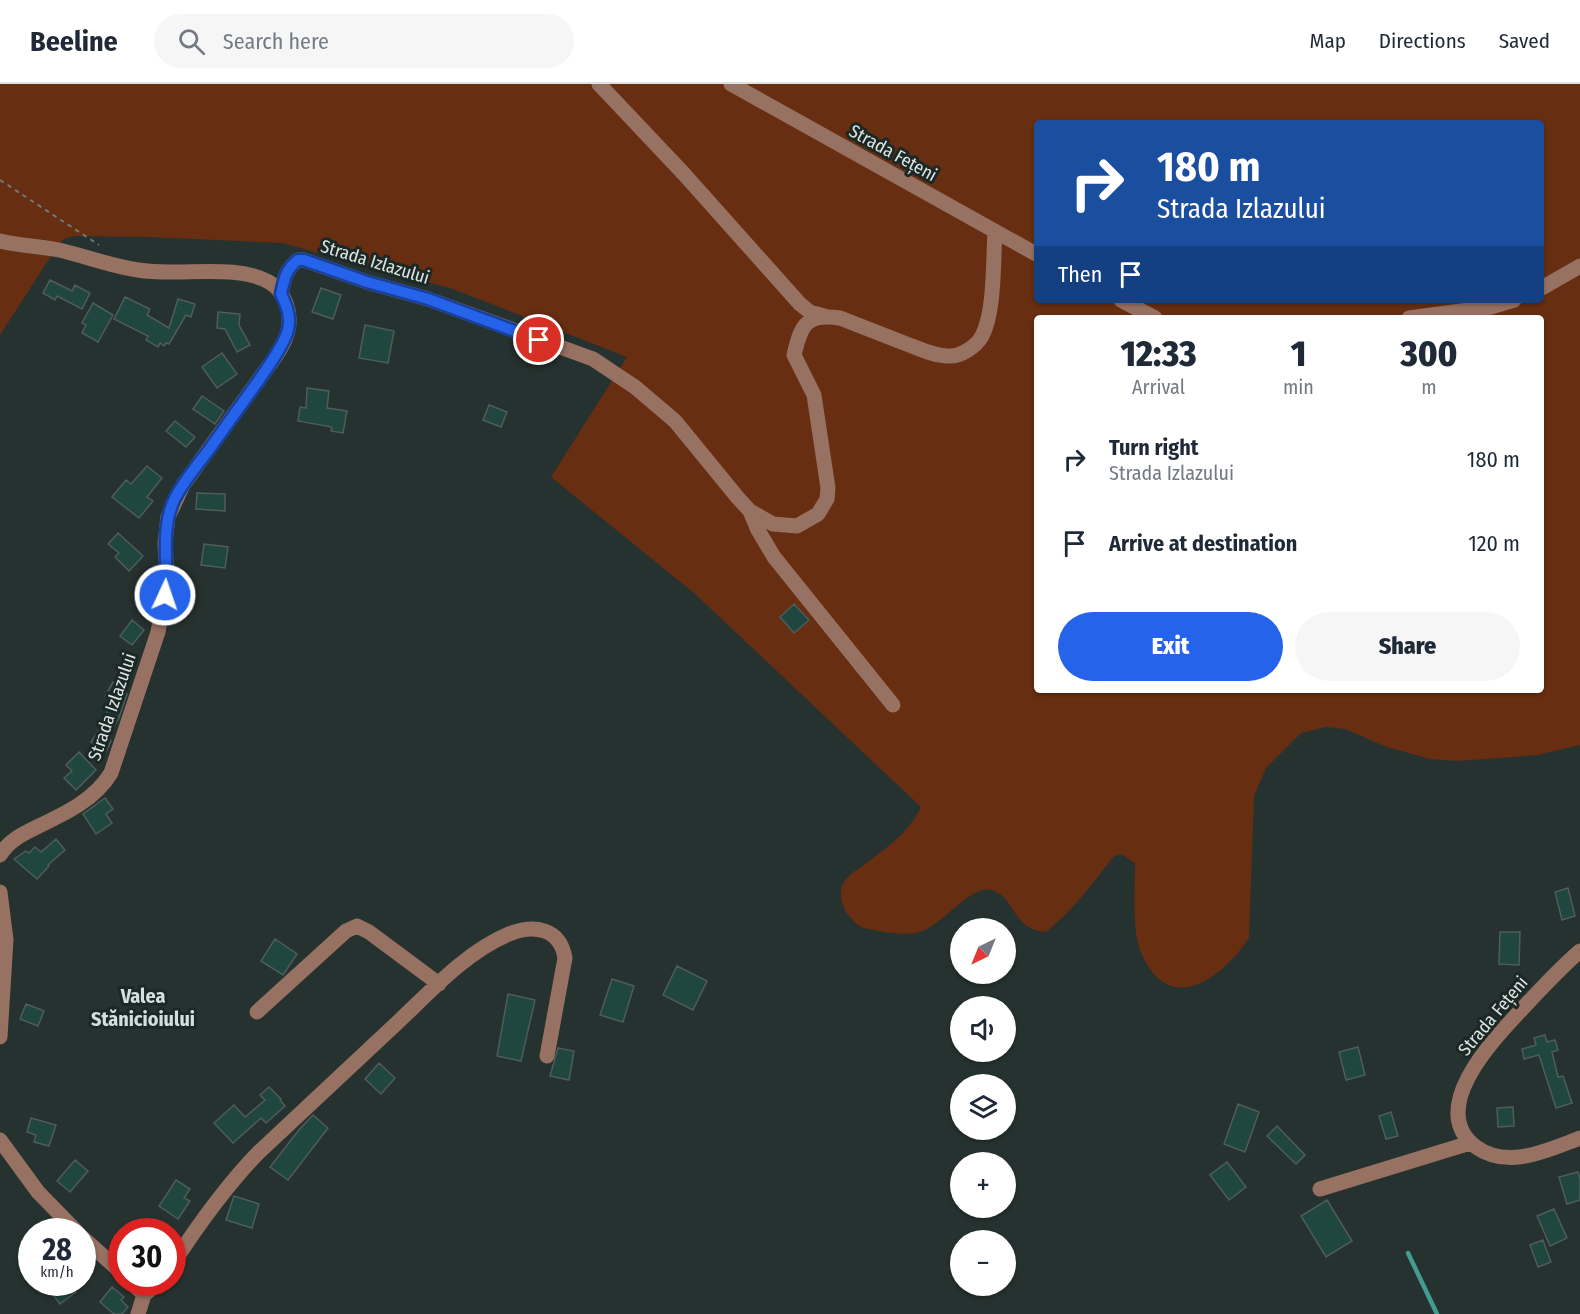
<!DOCTYPE html>
<html lang="en">
<head>
<meta charset="utf-8">
<style>
	:root { --surface:#fff; --page:#f6f6f7; --text:#1f2937; --muted:#747a83; --line:#e0e1e3; --accent:#2563eb }
	body { margin:0; font-family:"Fira Sans Condensed",sans-serif; background:var(--page); color:var(--text); height:100vh; display:flex; flex-direction:column; font-size:22px; white-space:nowrap }
	* { box-sizing:border-box; margin:0 }
	p { font-size:20px; color:var(--muted) }
	.icon { flex:none; width:33px; height:33px; fill:none; stroke:currentColor; stroke-width:2; stroke-linecap:round; stroke-linejoin:round }
	.map { position:relative; flex:1; overflow:hidden }
	.sheet { position:absolute; left:1034px; top:231px; width:510px; height:378px; display:flex; flex-direction:column; background:var(--surface); border-radius:6px; box-shadow:0 2px 4px #0004 }
	.sheet>* { flex:none }
	.banner { position:absolute; left:1034px; top:36px; width:510px; height:183px; border-radius:6px; box-shadow:0 2px 4px #0004; background:#1a4fa0; color:#fff; overflow:hidden }
	.needle { width:39px; rotate:223deg }
	.controls { position:absolute; left:950px; top:834px; display:grid; gap:12px }
	.controls a { display:grid; place-items:center; width:66px; height:66px; border-radius:50%; background:var(--surface); box-shadow:0 2px 4px #0004; font-size:30px }
	.speed { position:absolute; left:18px; top:1134px; display:flex; gap:12px; font-size:30px; font-weight:700; text-align:center }
	.speed>* { display:grid; place-content:center; width:78px; height:78px; border-radius:50%; background:var(--surface); box-shadow:0 2px 4px #0004; line-height:1 }
	.speed small { font-size:15px; font-weight:400 }
	.speed .limit { border:9px solid #d22; background:#fff; color:#111 }
	.pin { position:absolute; display:grid; place-items:center; width:51px; height:51px; color:#fff; margin:-26px; border:3px solid #fff; border-radius:50%; box-shadow:0 2px 6px #0007 }
	.me { position:absolute; width:66px; margin:-33px; rotate:3deg; stroke-linejoin:round; filter:drop-shadow(0 0 4px #0008) }
	.turn { display:flex; align-items:center; gap:21px; height:126px; padding:0 24px; font-size:27px }
	.turn .icon { width:78px; height:78px; stroke-width:2.5 }
	.turn b { display:block; font-size:42px; line-height:51px }
	.then { display:flex; align-items:center; height:57px; padding:0 24px; background:#0003; gap:12px; font-size:22px }
	.eta { display:flex; justify-content:space-evenly; align-items:center; height:102px; text-align:center }
	.eta b { font-size:36px; font-weight:800; line-height:42px }
	.cta { display:flex; gap:12px; margin-top:auto; padding:12px 24px }
	.cta a { flex:1; height:69px; border-radius:36px; background:var(--accent); color:#fff; font-size:24px; font-weight:800; line-height:69px; text-align:center }
	.cta a+a { background:var(--page); color:var(--text) }
	ul { padding:0; list-style:none }
	li { display:flex; align-items:center; gap:18px; height:84px; padding:0 24px }
	li div { flex:1 }
	li b { display:block; font-size:22px }
	li em { font-style:normal }
	header { display:flex; align-items:center; gap:36px; box-sizing:border-box; height:84px; padding:0 30px; background:var(--surface); border-bottom:2px solid var(--line) }
	header strong { font-size:28px }
	nav { display:flex; gap:33px; margin-inline-start:auto; font-size:21px }
	.search { width:420px; height:54px; background:var(--page); display:flex; align-items:center; gap:15px; box-sizing:border-box; padding:0 21px; border-radius:33px; color:var(--muted); font-size:22px }
	.map>svg:first-child { display:block }
	.green { fill:#672e11; fill-rule:evenodd }
	.lines { fill:none; stroke-linecap:round; stroke-linejoin:round }
	.stream { stroke:#439c91; stroke-width:4.5 }
	.building { fill:#1f4740; stroke:#4f5c59; stroke-width:1.5 }
	.path { stroke:#6f7976; stroke-width:2; stroke-dasharray:4.5 4.5; stroke-linecap:butt }
	.minor { stroke:#977161; stroke-width:15 }
	.route-casing { stroke:#184099; stroke-width:15 }
	.route { stroke:#2563eb; stroke-width:10 }
	.labels { text-anchor:middle; dominant-baseline:central; stroke-width:6; stroke-linejoin:round; paint-order:stroke }
	.street-label { font-size:18px; fill:#dde5e3; stroke:#1c2826 }
	.neighbourhood-label { font-size:20px; font-weight:bold; fill:#d1e1dd; stroke:#1c2826 }
</style>
</head>
<body>
<header>
<strong>Beeline</strong>
<div class="search"><svg class="icon" aria-label="search" viewBox="0 0 24 24"><circle cx="10" cy="10" r="6"/><path d="M15 15l6 6"/></svg>Search here</div>
<nav><a>Map</a><a>Directions</a><a>Saved</a></nav>
</header>
<div class="map">
<svg width="1580" height="1230" viewBox="0 0 1580 1230">
	<rect width="100%" height="100%" fill="#26322f"/>
	<path class="green" d="M0,0H1580V661L1538,671L1458,677L1430,675L1384,662L1345,645L1326,643L1301,649L1266,684L1254,712L1249,854C1220,897 1167,934 1140,866C1132,845 1135,803 1135,779L1121,770L1114,772C1093,799 1073,826 1046,848C1011,846 1016,812 991,806C971,801 943,840 922,847C905,853 885,848 868,845C849,842 832,811 846,795C851,789 858,785 864,781C888,762 907,751 921,723L694,509L551,393L627,273L453,205L282,159L147,153L73,152L64,155L58,161L0,251ZM1036,39H1540V216H1036ZM1036,234H1540V606H1036Z"/>
	<g class="lines">
		<path class="stream" d="M1408,1169L1437,1230"/>
	</g>
	<path class="building" d="M50,196L72,207L75,201L90,209L82,225L57,212L55,216L43,209Z
		M321,204L341,211L333,235L312,228Z
		M125,213L150,225L147,231L169,244L178,215L195,220L191,233L186,231L169,260L166,259L164,262L160,259L158,263L146,256L148,252L114,235Z
		M93,219L113,231L98,258L82,249L86,241L82,239Z
		M218,228L240,230L239,241L250,261L237,268L225,245L217,244Z
		M365,241L394,247L388,279L359,274Z
		M222,269L237,290L217,304L202,283Z
		M307,304L329,307L327,324L347,327L343,349L331,347L332,343L298,337L300,323L306,324Z
		M202,312L224,327L215,340L193,325Z
		M489,321L507,328L501,343L483,336Z
		M175,337L195,353L186,363L166,347Z
		M147,382L162,394L147,413L153,417L139,434L112,413L126,396L131,400Z
		M197,409L225,410V427L196,425Z
		M118,449L143,472L129,487L115,473L119,469L108,460Z
		M204,460L228,463L225,484L201,481Z
		M794,520L809,536L794,549L780,533Z
		M132,536L144,546L132,561L120,552Z
		M113,598L124,605L116,618L105,612Z
		M123,608L127,610L119,634L109,651L111,652L109,655L111,657L106,668L91,658L108,631L106,630L111,620L114,622Z
		M79,668L96,686L76,706L64,694L72,687L66,681Z
		M105,714L113,725L106,730L112,739L96,750L83,730Z
		M56,755L65,766L48,781L49,782L37,795L14,775L26,767L29,769L35,763L41,768Z
		M1568,804L1575,832L1562,836L1555,808Z
		M1500,848H1520L1519,881L1499,880Z
		M275,855L297,870L283,891L261,877Z
		M677,882L707,897L693,926L663,911Z
		M612,895L634,902L623,938L600,931Z
		M508,910L535,916L521,977L497,972Z
		M26,920L44,927L38,942L20,935Z
		M1545,951L1547,958L1555,956L1558,966L1552,968L1558,993L1563,992L1572,1019L1556,1024L1539,971L1524,975L1522,965L1536,961L1534,954Z
		M1358,963L1365,991L1346,996L1339,968Z
		M558,964L574,967L569,996L550,992Z
		M379,979L395,994L381,1010L365,995Z
		M269,1003L281,1015L280,1016L285,1022L266,1039L261,1034L233,1059L214,1039L234,1021L245,1033L265,1016L260,1011Z
		M1238,1020L1259,1028L1245,1068L1224,1060Z
		M1513,1023L1514,1042L1498,1043L1497,1024Z
		M1391,1028L1398,1052L1386,1055L1379,1032Z
		M313,1031L328,1044L288,1096L270,1083L298,1047Z
		M31,1034L56,1041L49,1062L34,1058L36,1051L27,1048Z
		M1277,1042L1305,1071L1296,1080L1267,1052Z
		M75,1076L88,1087L70,1108L57,1097Z
		M1227,1078L1246,1103L1229,1116L1210,1091Z
		M1578,1088L1580,1095V1116L1567,1120L1559,1093Z
		M176,1096L190,1105L184,1114L190,1117L178,1135L159,1122Z
		M234,1112L259,1120L252,1144L226,1136Z
		M1327,1116L1352,1157L1326,1173L1301,1132Z
		M1554,1125L1567,1154L1550,1162L1537,1132Z
		M1543,1156L1551,1178L1538,1183L1530,1161Z
		M53,1198H83L74,1206L76,1208L60,1220L47,1203Z
		M112,1203L124,1213L121,1216L128,1223L122,1230H114L100,1218Z"/>
	<g class="lines">
		<path class="path" d="M0,96L99,161"/>
		<path class="minor" d="M599,0L684,90L800,220L810,228L824,232
			M731,0L1036,170
			M0,157C19,162 39,162 59,166C85,172 111,182 138,186C177,193 236,179 269,198C285,207 292,229 288,246C284,265 268,282 258,297C233,332 208,366 183,401L168,433L165,459L167,497L158,548L111,689C95,715 68,728 41,741C25,749 10,755 0,771
			M1540,205L1580,182
			M281,210C284,195 286,185 298,176H304L367,198L428,215L593,275L635,303L675,337L738,414L750,427L773,440L797,442L818,430L827,415L828,404L814,311L794,271C801,241 806,229 840,234C861,242 883,251 904,259C918,264 933,272 948,272C960,273 976,263 982,252C995,227 993,177 995,148
			M1121,216L1155,234
			M1409,234L1491,223L1514,216
			M750,427L758,446L774,473L893,621
			M0,808L6,856L0,953
			M1580,867C1559,885 1541,905 1522,925C1495,954 1425,1025 1476,1063C1508,1086 1548,1066 1580,1054
			M257,928L346,847L357,842L369,848L439,900
			M0,1056L38,1108L77,1148
			M1320,1105L1470,1059
			M82,1153L122,1189
			M172,1181C198,1141 225,1103 258,1069C305,1025 351,982 398,938C431,907 466,868 509,850C534,840 560,844 565,874L547,972
			M131,1198L144,1211
			M144,1211L159,1198
			M138,1230L144,1211"/>
	</g>
	<g class="lines">
		<g class="route-casing">
			<path id="route" d="M165,511C169,479 160,446 174,416C183,398 196,383 208,367C225,343 242,320 259,296C269,281 281,266 287,249C292,235 287,222 281,210C284,195 286,185 298,176H304L367,198L428,215L539,256"/>
		</g>
		<use href="#route" class="route"/>
	</g>
	<g class="labels">
		<g class="street-label">
			<text transform="translate(893 69) rotate(29)">Strada Fețeni</text>
			<text transform="translate(375 178) rotate(17)">Strada Izlazului</text>
			<text transform="translate(112 623) rotate(-71)">Strada Izlazului</text>
			<text transform="translate(1493 932) rotate(-50)">Strada Fețeni</text>
		</g>
		<g class="neighbourhood-label">
			<text x="143" y="912">Valea<tspan x="143" dy="23">Stănicioiului</tspan></text>
		</g>
	</g>
</svg>
<div class="controls">
<a><svg class="needle" viewBox="-14 -14 28 28"><path d="M0-13l5 13h-10z" fill="#e53935"/><path d="M0 13l5-13h-10z" fill="#747a83"/></svg></a>
<a><svg class="icon" aria-label="sound" viewBox="0 0 24 24"><path d="M4 9h4l5-4v14l-5-4H4zM17 9q2 3 0 6"/></svg></a>
<a><svg class="icon" aria-label="layers" viewBox="0 0 24 24"><path d="M12 4l9 5-9 5-9-5zM3 14l9 5 9-5"/></svg></a>
<a>+</a>
<a>−</a>
</div>
<div class="speed"><div>28<small>km/h</small></div><div class="limit">30</div></div>
<div class="pin" style="left:539px;top:256px;background:#d93025"><svg class="icon" aria-label="arrive" viewBox="0 0 24 24"><path d="M6 21V4h12l-3 4 3 4H6"/></svg></div>
<svg class="me" style="left:165px;top:511px" viewBox="-20 -20 40 40"><circle r="17" fill="#2563eb" stroke="#fff" stroke-width="3"/><path d="M0-11L8 9 0 5-8 9z" fill="#fff"/></svg>
<div class="banner">
<div class="turn"><svg class="icon" aria-label="right" viewBox="0 0 24 24"><path d="M7 20v-9h11M14 6l5 5-5 5"/></svg><div><b>180 m</b>Strada Izlazului</div></div>
<div class="then">Then<svg class="icon" aria-label="arrive" viewBox="0 0 24 24"><path d="M6 21V4h12l-3 4 3 4H6"/></svg></div>
</div>
<section class="sheet">
<div class="eta">
<div><b>12:33</b><p>Arrival</p></div>
<div><b>1</b><p>min</p></div>
<div><b>300</b><p>m</p></div>
</div>
<ul>
<li><svg class="icon" aria-label="right" viewBox="0 0 24 24"><path d="M7 20v-9h11M14 6l5 5-5 5"/></svg><div><b>Turn right</b><p>Strada Izlazului</p></div><em>180 m</em></li>
<li><svg class="icon" aria-label="arrive" viewBox="0 0 24 24"><path d="M6 21V4h12l-3 4 3 4H6"/></svg><div><b>Arrive at destination</b></div><em>120 m</em></li>
</ul>
<div class="cta"><a>Exit</a><a>Share</a></div>
</section>
</div>
</body>
</html>
